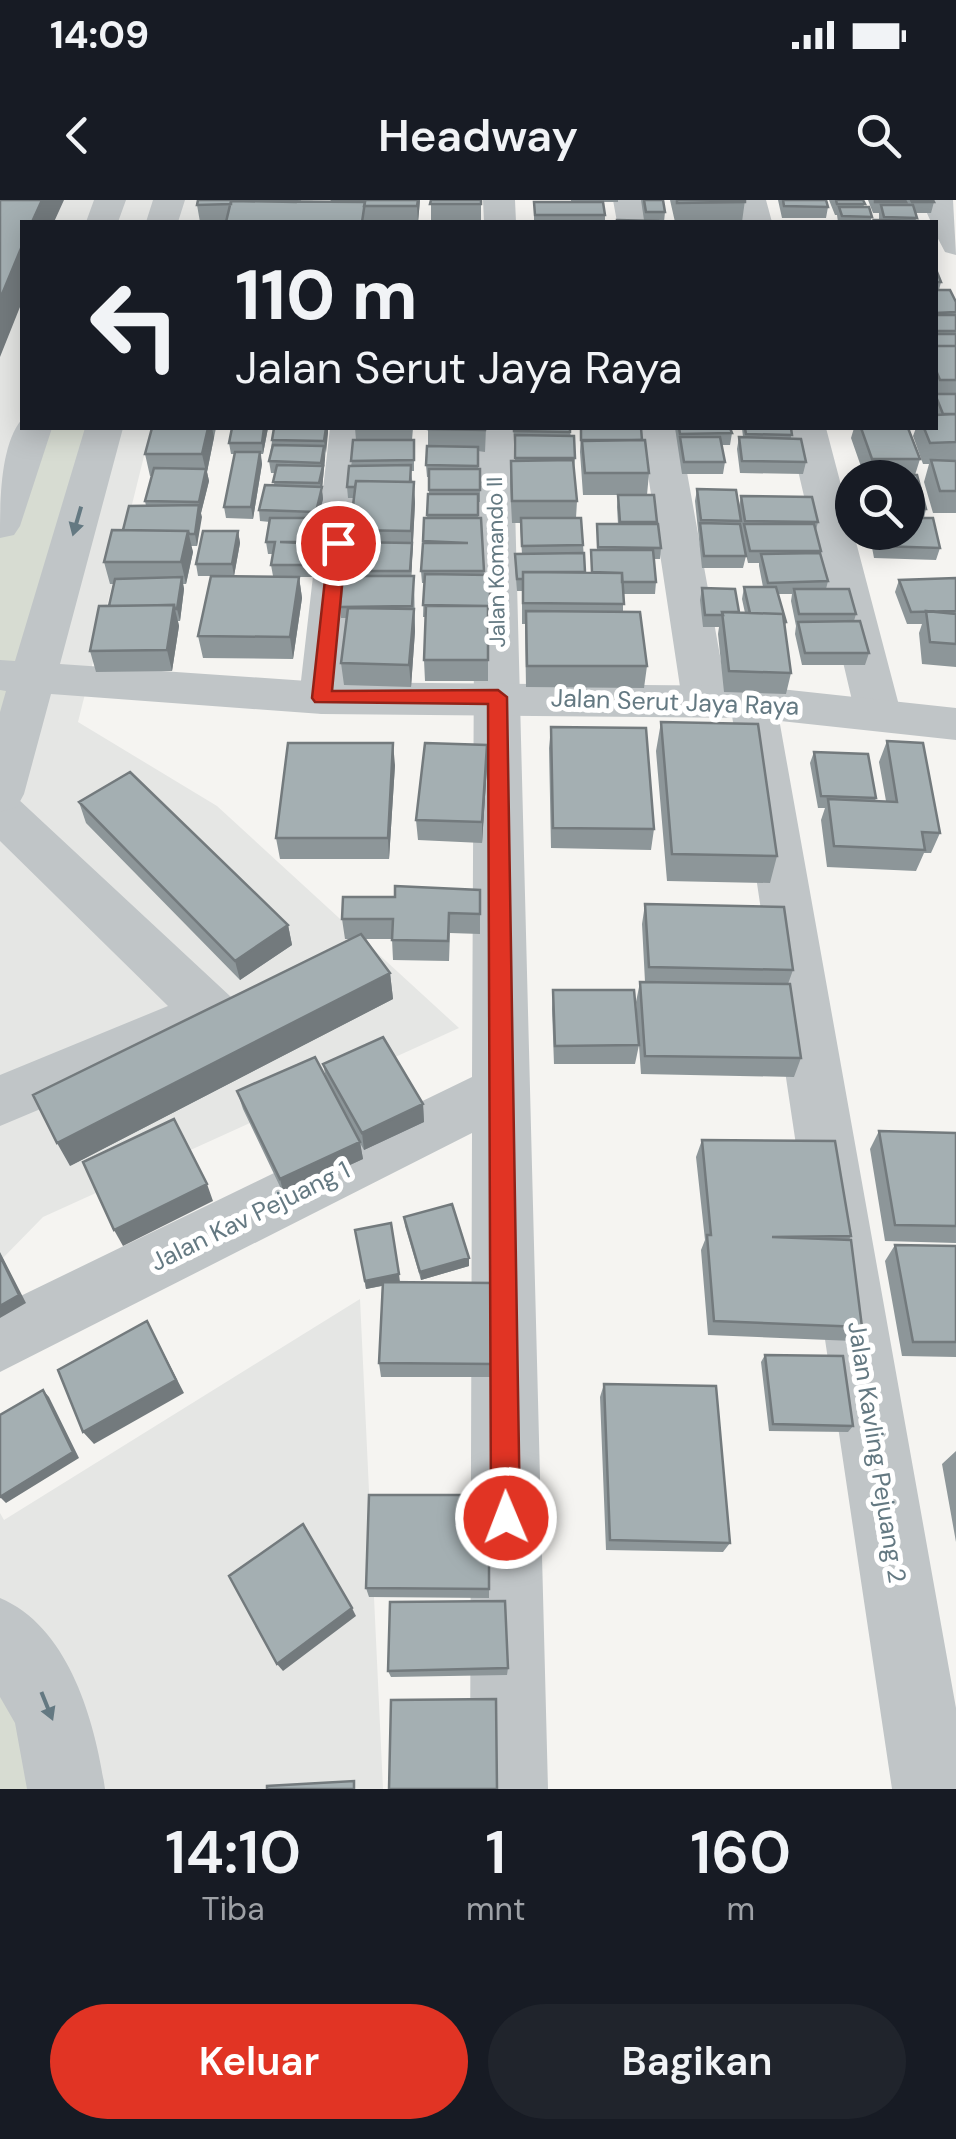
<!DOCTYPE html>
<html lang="id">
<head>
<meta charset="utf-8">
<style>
	:root { --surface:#171b24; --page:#20242c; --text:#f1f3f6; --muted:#9ea1a6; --accent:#e13424 }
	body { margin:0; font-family:"DM Sans",sans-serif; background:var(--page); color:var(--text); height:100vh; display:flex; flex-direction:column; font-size:38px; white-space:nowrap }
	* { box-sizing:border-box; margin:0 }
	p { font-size:32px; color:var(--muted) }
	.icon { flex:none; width:55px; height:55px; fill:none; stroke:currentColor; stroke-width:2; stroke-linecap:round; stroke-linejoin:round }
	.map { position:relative; height:1589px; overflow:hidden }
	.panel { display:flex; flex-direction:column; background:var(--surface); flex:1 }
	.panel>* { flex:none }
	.hud { position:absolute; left:20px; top:20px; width:918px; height:210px; border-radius:0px; box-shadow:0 5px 25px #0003; background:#171b24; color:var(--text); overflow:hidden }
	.controls { position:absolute; left:835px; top:260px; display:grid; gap:20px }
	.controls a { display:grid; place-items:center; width:90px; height:90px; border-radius:50%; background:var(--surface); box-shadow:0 5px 25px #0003; font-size:50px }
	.pin { position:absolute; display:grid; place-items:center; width:85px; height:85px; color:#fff; margin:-42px; border:5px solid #fff; border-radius:50%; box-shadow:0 2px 10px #0007 }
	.me { position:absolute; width:110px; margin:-55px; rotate:359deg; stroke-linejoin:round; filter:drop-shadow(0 0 8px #0008) }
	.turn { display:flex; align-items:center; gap:35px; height:210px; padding:0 50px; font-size:45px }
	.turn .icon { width:130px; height:130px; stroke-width:2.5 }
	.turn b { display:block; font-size:70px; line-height:85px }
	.eta { display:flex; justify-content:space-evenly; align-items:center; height:170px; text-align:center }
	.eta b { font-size:60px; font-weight:600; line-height:70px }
	.action { display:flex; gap:20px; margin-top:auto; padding:20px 50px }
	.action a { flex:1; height:115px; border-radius:60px; background:var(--accent); color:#fff; font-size:40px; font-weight:600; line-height:115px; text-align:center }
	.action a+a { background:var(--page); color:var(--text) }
	.status { display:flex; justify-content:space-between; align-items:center; height:70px; padding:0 50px; background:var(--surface); direction:ltr }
	.status svg { height:28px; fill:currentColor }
	header { display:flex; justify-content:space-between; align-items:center; height:130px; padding:0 50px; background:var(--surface); font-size:45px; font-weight:600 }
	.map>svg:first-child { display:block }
	.built { fill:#e5e6e4 }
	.green { fill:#d7dcd2 }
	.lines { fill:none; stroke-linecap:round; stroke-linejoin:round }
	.minor { fill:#c0c5c7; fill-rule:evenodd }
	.tertiary { fill:#c0c5c7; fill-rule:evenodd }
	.wall { fill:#8d9699 }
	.shaded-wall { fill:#737a7d }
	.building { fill:#a4afb2; stroke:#737a7d; stroke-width:2.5 }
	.oneway { fill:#647982 }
	.route { fill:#e13424; stroke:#922217; stroke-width:2.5 }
	.labels { text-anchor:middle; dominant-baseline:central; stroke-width:10; stroke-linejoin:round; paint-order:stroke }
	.far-street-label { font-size:22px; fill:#647982; stroke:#fff }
	.street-label { font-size:25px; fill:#647982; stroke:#fff }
</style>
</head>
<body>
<div class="status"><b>14:09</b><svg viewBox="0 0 49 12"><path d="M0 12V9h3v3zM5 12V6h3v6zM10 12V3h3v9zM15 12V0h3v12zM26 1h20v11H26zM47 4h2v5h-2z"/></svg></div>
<header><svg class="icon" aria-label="back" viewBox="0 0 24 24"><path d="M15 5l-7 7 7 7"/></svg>Headway<svg class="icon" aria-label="search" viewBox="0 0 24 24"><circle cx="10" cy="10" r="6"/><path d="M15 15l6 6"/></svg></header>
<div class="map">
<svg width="956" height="1589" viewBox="0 0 956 1589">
	<rect width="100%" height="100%" fill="#f5f4f1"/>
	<path class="built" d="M0,0H313L310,22H22V228H151L78,522L217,606L459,828L43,1017L0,1061Z
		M360,1099L383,1589H0V1313L4,1320Z"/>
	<path class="green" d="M33,228H107L0,588V326Z
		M0,1435L66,1589H0Z"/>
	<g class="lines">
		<path class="minor" d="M483,0H515L516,22H484Z
			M613,0H645L649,22H617Z
			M734,0H766L772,22H740Z
			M921,0H953L956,55L945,52L935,33V22H931Z
			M330,228H368L345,498L338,509L322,514L306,509L299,498Z
			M475,228H513L548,1589H470L472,933L0,1172V1106L472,877Z
			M641,228H679L728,500L721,511L705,516L689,511L682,500Z
			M788,228H826L901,513L894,524L878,529L862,524L855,513Z
			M753,486L769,491L776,502L956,1508V1589H892L730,502L737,491Z
			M0,593L17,598L231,797L239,813L231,829L0,926V875L168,806L0,641Z"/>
		<path class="tertiary" d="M94,0H126L118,22H86Z
			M153,0H185L178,22H146Z
			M22,219V228H52L20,326L14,335L0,338C0,302 0,245 22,219Z
			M85,228H123L60,464L322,482L753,486L956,508V540L753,518L322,514L51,494L24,594L17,607L0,612V512L6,491L0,490V460L15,461Z
			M0,1398C69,1427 95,1521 105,1589H27L15,1523L0,1497Z"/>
	</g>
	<path class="wall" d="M198,0H301V2L420,0L418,22H200L197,5Z
		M431,0H481V22H431Z
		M571,0H618V2H594L605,15V22H534V2H571Z
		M641,0H663L665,12L664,22H617L644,20Z
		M670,0H745L742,22H675Z
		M778,0H826L828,7L826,18H782Z
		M829,0H863L864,7L872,17L870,22H838L837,15H835Z
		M868,0H933L934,2L931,13H915L916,21L918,22H874V20H879V13H873Z
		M935,67L941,82L939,90L956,102V313H933L924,282L929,264H923L913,236L916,228H935Z
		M152,228H216L207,272L209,281L201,313L197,346H191L193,352L186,384H183L184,389L180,421H178L179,426L172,471L96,472L90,451L109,406L114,384H110L104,362L123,330L146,306L145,301L152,276H150L145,254Z
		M268,228L263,254H261L262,264L253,319L226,318L224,307L234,254H231L229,243Z
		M274,228H332H328L322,289L323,299L318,318L325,329L323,347L324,356L321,377H299L302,398L293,459L203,458L198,436L211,376H198L196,364L238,331L240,343L234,376H273L271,365L273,354H268L266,342L270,322L260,321L259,310L274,285L275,273H271L269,261Z
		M355,228H413L412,240H414V271H411L415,303L411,376H414L415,431L411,487L344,485L341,463L347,418H341L340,407L343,371L351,342L350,330L354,298H348L347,287L356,240Z
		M428,228H486L485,252L478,251V269L480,290V302H478V318H481L484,375H490V418H488V481H425L424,460L426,417H423L424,383H422L421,371L424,318H427L429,294V277H427L426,265L428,246Z
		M513,228L570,232L575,258L574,269L577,301L576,318L583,345L585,372H591V350H597V324H618L617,307L618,295L657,322L661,348L660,359H654L656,382L655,394H623V412L647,466L644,488L526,487L525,424H522V391H517L515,366V354H522L520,323H512L510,283L511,261H515Z
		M581,228H644H641L642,241L649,273L647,295H583L580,252Z
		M675,228H730L732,233L730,245H722L725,262L723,274H682Z
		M742,228H791V238L806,262L803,274L740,273L737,249L739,237H743Z
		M854,228H908L920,259L915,275L926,309L924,318L940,348L936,360L874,358L869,332H908V278H865L851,238Z
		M697,289L739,306L741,296L818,322L816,330L821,351L820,355L828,381L826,389L856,414L854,421L869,453L865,465H802L795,434L796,426L791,401L792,394H778L786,422L785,426L791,473L786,494L724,492L718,434L719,427H703L700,400L702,388L739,412L745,413L742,399L744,387H763L759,366V363H748L744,346L746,356L743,368H702L695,301Z
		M956,378V467L922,464L919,433L922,424H907L895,392L899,380Z
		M661,522L777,656L770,683L667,681L656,551Z
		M551,527L654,629L651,650L551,648L549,548Z
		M887,541L940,633L931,653H924L916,671L827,667L821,620L825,608H818L810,563L814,552L876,598L875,601H886L879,562Z
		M395,565L389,659H280L276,638Z
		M487,566L482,643L418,640L416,620Z
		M79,602L288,725L292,745L240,780L86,623Z
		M480,690V734L450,733L449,761L393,760L392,739H366L390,773L393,799L70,966L350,739H345L342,719L395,697Z
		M645,704L793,770L788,784L801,858L794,877L641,874L636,802L640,782H645L642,724Z
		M553,790L639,845L635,864H554L552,809Z
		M323,864L423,904L424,922L364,950L360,943L363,959L284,995L243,909L237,891L326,878Z
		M879,931L956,933V1043L885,1041L870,949Z
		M702,940L851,1036L849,1040L862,1127L853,1141L708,1135L701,1050L705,1040L696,957Z
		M404,1017L469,1066L421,1080L405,1026Z
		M355,1030L400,1082L494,1083V1177H381L379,1163L382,1086L366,1089Z
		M895,1045L956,1046V1157L902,1156L885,1061Z
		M765,1155L853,1226L848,1232L769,1231L761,1162Z
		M604,1184L730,1343L723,1352L606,1350L600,1197Z
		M956,1251V1342L942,1264Z
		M489,1295V1398L369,1397L366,1388Z
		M508,1468L507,1475L391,1477L388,1471Z"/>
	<path class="shaded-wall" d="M42,0H64L54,22H32Z
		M418,0H420L418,22L417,6Z
		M22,46V102L0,157V99Z
		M208,228H212L214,237L207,272L209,281L201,313L199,302L206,272L202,254Z
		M264,228H268L263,254L262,243Z
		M326,228H328V233L326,253L324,241Z
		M324,246L325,258L322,289L323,299L317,324L316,312L320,292L321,263Z
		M260,252L262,264L253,319L251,307Z
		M414,282L415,303L411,383V331Z
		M199,305L202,317L197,346L195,334Z
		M324,318V356L321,377L320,365Z
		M188,331L193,352L186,384L181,362Z
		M238,331L240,343L234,376L232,364Z
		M182,377L184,389L180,421L177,409Z
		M299,377L302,398L293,459L290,437Z
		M174,405L179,426L172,471L167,450Z
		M414,409L415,431L411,487L409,465Z
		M393,543L395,565L389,659L388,638Z
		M487,545V566L482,643V622Z
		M288,725L292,745L240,780L235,761Z
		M390,773L393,799L70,966L57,943Z
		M423,904L424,922L364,950L362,933Z
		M360,942L363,959L284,995L280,979Z
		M207,984L213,1001L123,1046L114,1030Z
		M0,1052L26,1103L0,1118Z
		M469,1058V1066L421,1080L420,1072Z
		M399,1074L400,1082L366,1089L365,1081Z
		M147,1121L184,1193L94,1244L83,1232Z
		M43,1190L49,1197L79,1258L6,1303L0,1297Z
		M352,1408L356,1416L283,1471L277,1464Z"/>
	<path class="building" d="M0,0H42L32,22H22V46L0,99Z
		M198,0H297L296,2L231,1V4L197,5Z
		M332,0H418L417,6H364L365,2H332Z
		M431,0H481V4H430Z
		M644,0H663L665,12H646Z
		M677,0H745V2L677,3Z
		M783,0H826L828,7L784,6Z
		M836,0H863L865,4H837Z
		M875,0H905L906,2H875Z
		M911,0H933L934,2H912Z
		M231,1L365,2L362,22H226Z
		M534,2H603L605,15H535Z
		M881,5H913L917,18L884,17Z
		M839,7H869L872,17L842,16Z
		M617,20L658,21V22H617Z
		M874,20L918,21V22H875Z
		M935,67L941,82H935Z
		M935,90H950L956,102V112L935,113Z
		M935,115H956V131H935Z
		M935,134H956V146H935Z
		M935,146H956V180H940L935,168Z
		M935,194H956V214H943Z
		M956,214V242L930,243L924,228H935V215Z
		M152,228H208L202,254H145Z
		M232,228H264L262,243H229Z
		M274,228H326L324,241L272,240Z
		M428,228H485V230L428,229Z
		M514,228H570V232L514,231Z
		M581,228H641L642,240H581Z
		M679,228H730L732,233L680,234Z
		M745,228H791L792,235L746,234Z
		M861,228H908L920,259H872Z
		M515,235L574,236L575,258H515Z
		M680,237H720L725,262H684Z
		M739,237L801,239L806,262L742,261Z
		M353,240H414V260L351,261Z
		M645,240L649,273H585L582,241Z
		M273,245L324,246L321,263L269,261Z
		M427,246L478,247V266L426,265Z
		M235,252H260L251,307H224Z
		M573,260L577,301H512L511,261Z
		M931,260L956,261V291H940Z
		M277,265L323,266L319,283L273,282Z
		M411,265L410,282L356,281L355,287H347L349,266Z
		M154,268L206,269L199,302L145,301Z
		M429,269H480V290H429Z
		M866,274L917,275L926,309H908V278H867Z
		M356,281L414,282L411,331L350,330Z
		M265,285L322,287L316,312L259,310Z
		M697,289L736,290L741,321L701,320Z
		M428,294H478V315H427Z
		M618,295H654L657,322H620Z
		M741,296L812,297L818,322L745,321Z
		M199,305L195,334H189L188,331L123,330L129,306Z
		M270,318H324L321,342H280L323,344L320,365H271L275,342H266Z
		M424,318H481L484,371H421L423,343H468L423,341Z
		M521,318H581L583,345L522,346Z
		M908,318H933L940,348L878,346L875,332H908Z
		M700,323L740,324L746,356H704Z
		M597,324H658L661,348L598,347Z
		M744,324H814L821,351H750Z
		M112,330L188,331L181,362H104Z
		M203,331H238L232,364H196Z
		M346,342L412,343L410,371H343Z
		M591,350H653L656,382H622V373L592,372Z
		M584,353L585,372H523V379H517L515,354Z
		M820,353L828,381L768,383L761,354Z
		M523,372L622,373L624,404L523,403Z
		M425,374L490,375V406L423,405Z
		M211,376L299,377L290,437L198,436Z
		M343,376H414L412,406L340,407Z
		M182,377L177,409H175L174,405L109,406L115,379Z
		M956,378V411L911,412L899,380Z
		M744,387H776L786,422H784L783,414L750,413Z
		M702,388L735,389L739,412H722L723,415H705Z
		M794,389H849L856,414H799Z
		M174,405L167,450L90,451L99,406Z
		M426,406H488V460H424Z
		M348,408L414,409L409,465L341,463Z
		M526,411L640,412L647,466H527Z
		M926,411L956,414V444L930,442Z
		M722,412L783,414L791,473L729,471Z
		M860,421L869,453H805L798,422Z
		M661,522L758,524L777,656L672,654Z
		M551,527L646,528L654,629L553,628Z
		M887,541L923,543L940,633L922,632L925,650L834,646L828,599L897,602Z
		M288,543H393L388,638H276Z
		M425,543L487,545L482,622L416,620Z
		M814,552L868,554L876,598L821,596Z
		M130,572L288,725L235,761L79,602Z
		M395,686L480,690V714L449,713L448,741L392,740L393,719H342L343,697H395Z
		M645,704L784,707L793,770L649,767Z
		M361,734L390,773L57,943L33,895Z
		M640,782L790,784L801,858L645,856Z
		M553,790H634L639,845L555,846Z
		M383,837L423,904L362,933L323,864Z
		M315,857L360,942L280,979L237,891Z
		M174,919L207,984L114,1030L83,962Z
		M879,931L956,933V1026L895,1025Z
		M702,940L835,941L851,1036L772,1037L851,1040L862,1127L714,1121L707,1035H711Z
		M452,1004L469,1058L420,1072L404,1017Z
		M391,1023L399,1074L365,1081L355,1030Z
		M895,1045L956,1046V1142H913Z
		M0,1056L19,1095L0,1106Z
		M383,1082L494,1083V1164L379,1163Z
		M147,1121L176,1180L83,1232L58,1170Z
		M765,1155L843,1156L853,1226L773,1224Z
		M604,1184L716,1186L730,1343L610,1340Z
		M43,1190L73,1252L0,1297V1215Z
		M369,1295H489V1389L366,1388Z
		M303,1324L352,1408L277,1464L229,1376Z
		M505,1401L508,1468L388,1471L390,1402Z
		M496,1499L497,1589H389L391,1500Z
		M354,1581V1589H267V1586Z"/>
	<defs><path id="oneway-solid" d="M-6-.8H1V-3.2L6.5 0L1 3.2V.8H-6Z" transform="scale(2.5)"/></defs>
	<g class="oneway">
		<use href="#oneway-solid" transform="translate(77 321) rotate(106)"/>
		<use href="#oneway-solid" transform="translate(47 1506) rotate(68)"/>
	</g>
	<path class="route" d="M338,338L346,343L332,491L498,490L507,497L520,1318L516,1328L506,1332L495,1328L491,1318L488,504L315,502L312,498L329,343Z"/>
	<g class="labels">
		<g class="far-street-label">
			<text transform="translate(496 362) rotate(-91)">Jalan Komando II</text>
		</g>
		<g class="street-label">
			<text transform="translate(675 502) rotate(2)">Jalan Serut Jaya Raya</text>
			<text transform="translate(250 1016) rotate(-26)">Jalan Kav Pejuang 1</text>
			<text transform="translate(877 1252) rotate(81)">Jalan Kavling Pejuang 2</text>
		</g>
	</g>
</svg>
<div class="controls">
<a><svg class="icon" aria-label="search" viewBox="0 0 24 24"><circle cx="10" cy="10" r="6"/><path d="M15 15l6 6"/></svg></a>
</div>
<div class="pin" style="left:338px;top:343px;background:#d93025"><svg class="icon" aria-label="arrive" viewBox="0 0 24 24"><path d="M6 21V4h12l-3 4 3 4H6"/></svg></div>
<svg class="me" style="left:506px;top:1318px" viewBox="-20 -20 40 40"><circle r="17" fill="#e13424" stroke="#fff" stroke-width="3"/><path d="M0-11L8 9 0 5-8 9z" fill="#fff"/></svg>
<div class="hud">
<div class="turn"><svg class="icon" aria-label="left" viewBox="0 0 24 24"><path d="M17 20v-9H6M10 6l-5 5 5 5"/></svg><div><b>110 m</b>Jalan Serut Jaya Raya</div></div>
</div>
</div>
<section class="panel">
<div class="eta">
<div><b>14:10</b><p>Tiba</p></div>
<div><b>1</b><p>mnt</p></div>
<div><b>160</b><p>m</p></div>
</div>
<div class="action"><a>Keluar</a><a>Bagikan</a></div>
</section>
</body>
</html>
